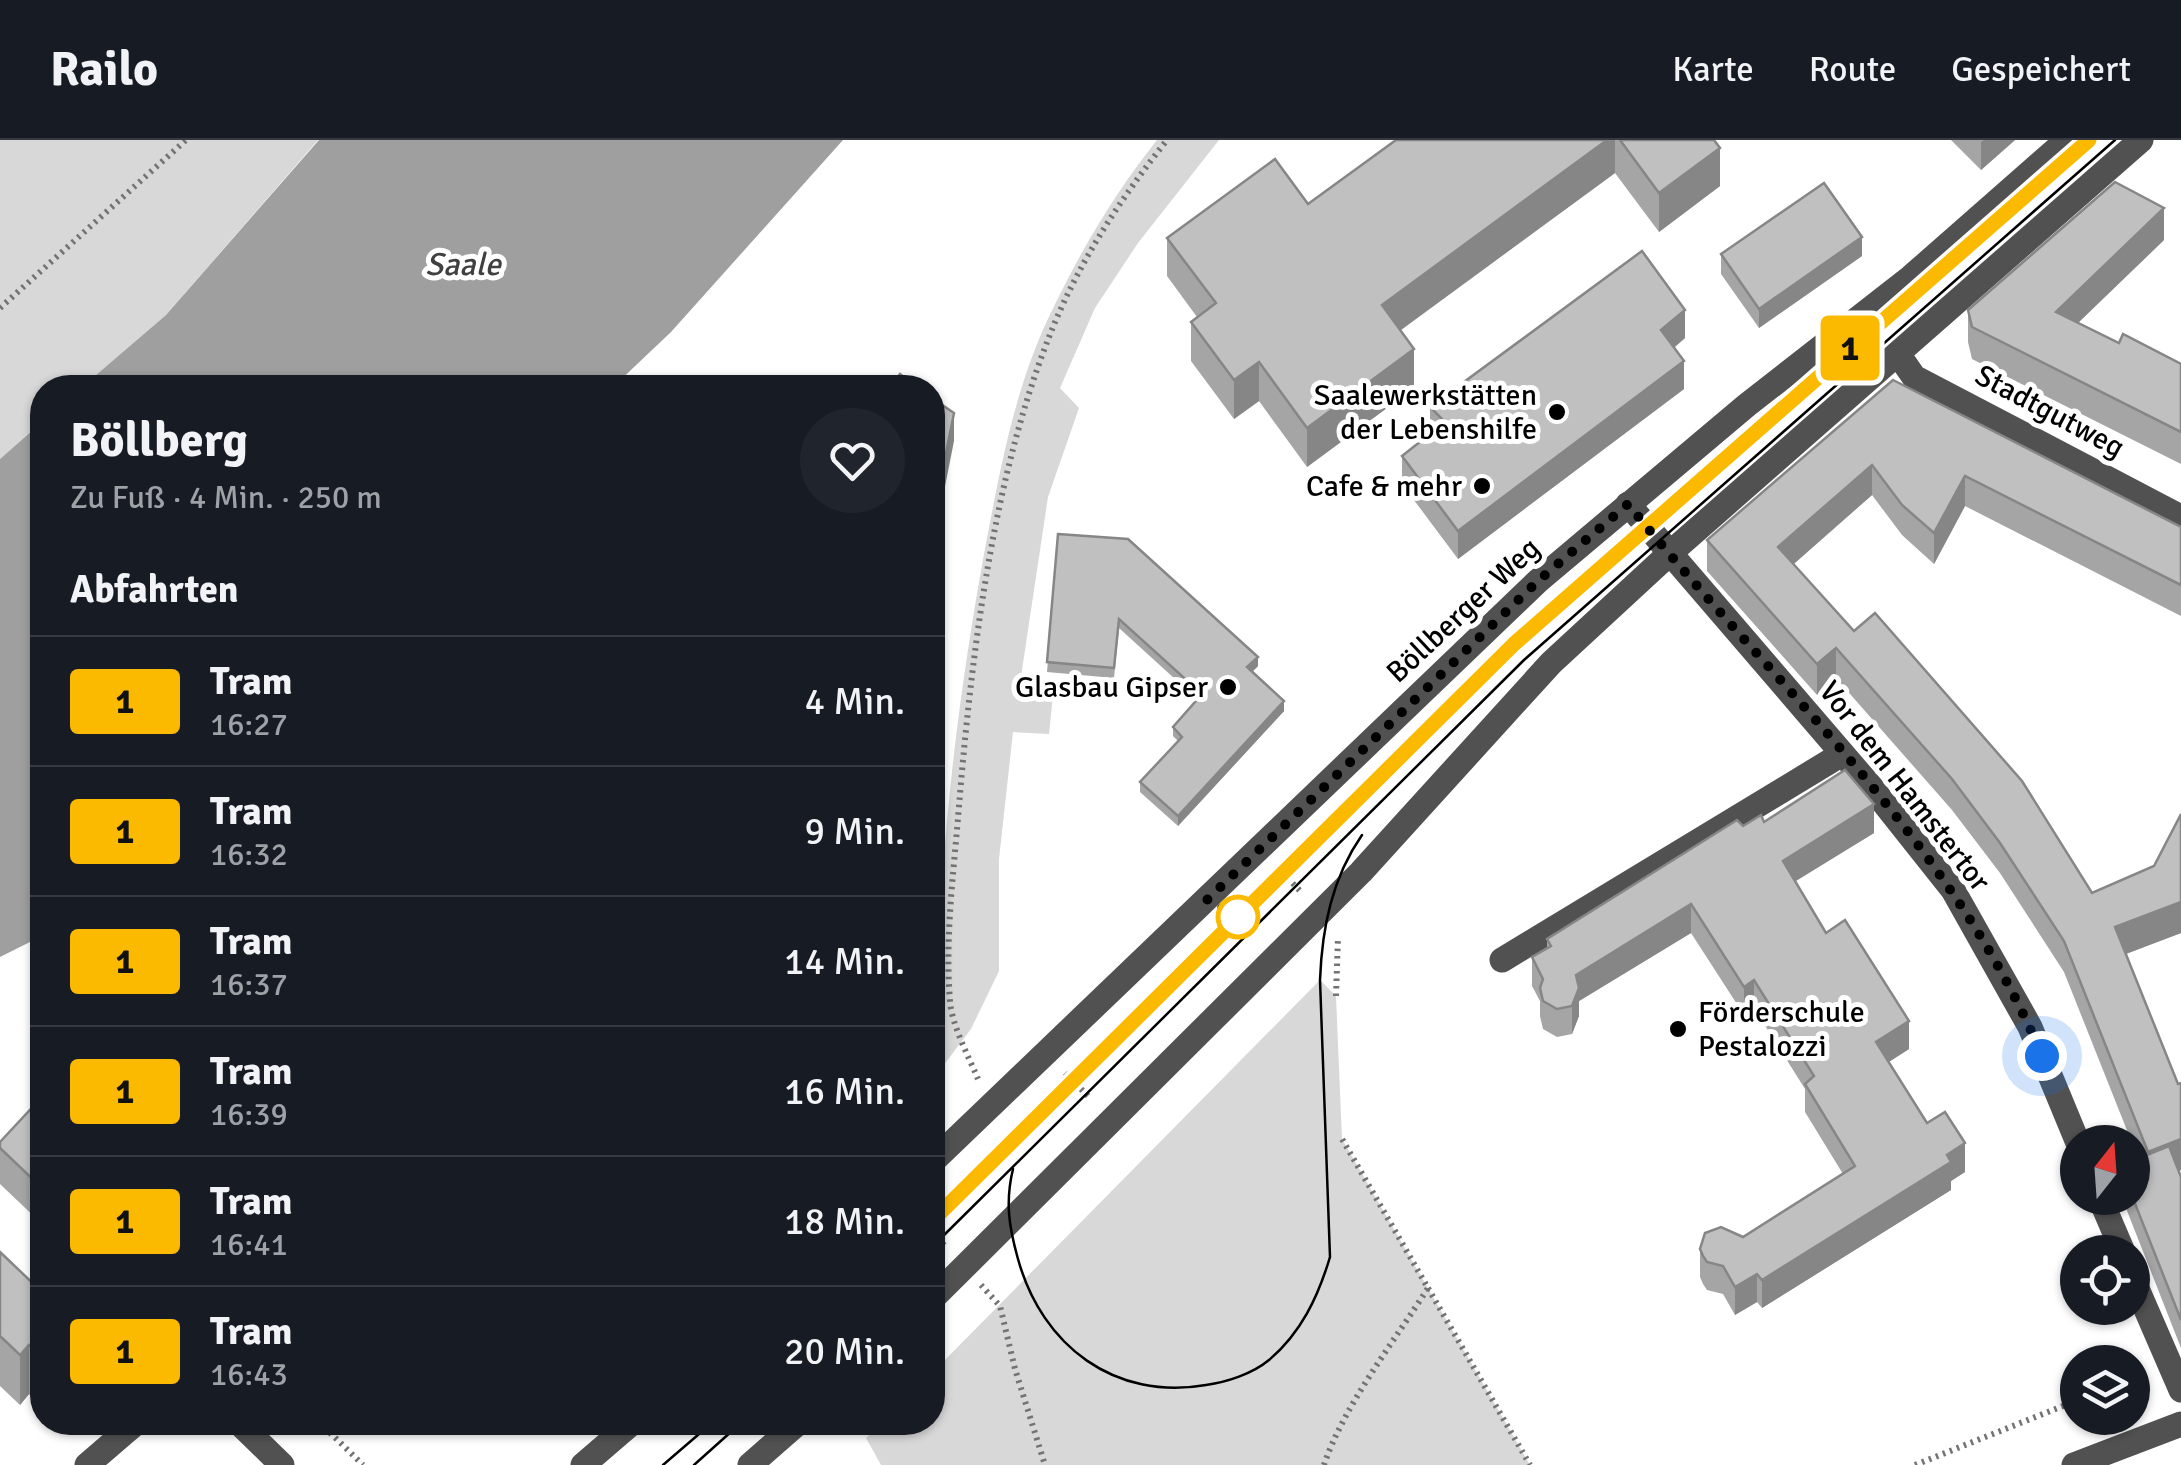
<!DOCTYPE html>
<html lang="de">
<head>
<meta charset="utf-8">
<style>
  :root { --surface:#171b24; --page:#20242c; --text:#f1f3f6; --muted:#9ea1a6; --line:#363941 }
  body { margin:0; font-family:Signika,sans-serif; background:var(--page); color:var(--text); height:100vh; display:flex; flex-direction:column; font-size:38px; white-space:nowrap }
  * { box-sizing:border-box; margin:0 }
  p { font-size:32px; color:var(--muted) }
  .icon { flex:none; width:55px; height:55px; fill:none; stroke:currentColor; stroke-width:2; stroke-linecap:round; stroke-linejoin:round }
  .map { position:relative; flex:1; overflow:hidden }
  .sheet { position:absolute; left:30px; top:235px; width:915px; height:1060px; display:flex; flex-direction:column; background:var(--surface); border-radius:40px; box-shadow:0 2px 8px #0004 }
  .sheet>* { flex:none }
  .badge { padding:0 20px; border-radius:8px; font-size:35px; line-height:65px }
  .needle { width:65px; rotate:17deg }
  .fabs { position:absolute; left:2060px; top:985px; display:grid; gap:20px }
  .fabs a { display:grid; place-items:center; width:90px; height:90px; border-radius:50%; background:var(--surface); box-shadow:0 2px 8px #0004; font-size:50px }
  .you { position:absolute; width:50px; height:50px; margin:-25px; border:8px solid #fff; border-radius:50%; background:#1a73e8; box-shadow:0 0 0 15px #1a73e833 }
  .map>.badge { position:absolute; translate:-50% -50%; box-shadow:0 0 0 5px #fff }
  h2 { padding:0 40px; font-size:38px; line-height:90px }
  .round { display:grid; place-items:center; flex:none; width:105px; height:105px; border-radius:52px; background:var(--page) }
  .head { display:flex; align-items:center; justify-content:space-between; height:170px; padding:0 40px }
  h1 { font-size:48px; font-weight:800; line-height:75px }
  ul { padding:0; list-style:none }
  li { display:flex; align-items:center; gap:30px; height:130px; padding:0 40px; border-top:2px solid var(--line) }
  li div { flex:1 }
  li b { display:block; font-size:38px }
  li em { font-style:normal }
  li .badge { min-width:110px; font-weight:700; text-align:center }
  header { display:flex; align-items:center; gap:60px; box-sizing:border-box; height:140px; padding:0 50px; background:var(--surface); border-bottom:2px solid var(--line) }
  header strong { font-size:48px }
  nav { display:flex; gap:55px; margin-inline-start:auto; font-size:35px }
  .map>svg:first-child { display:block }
  .green { fill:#d8d8d8 }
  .water { fill:#9f9f9f }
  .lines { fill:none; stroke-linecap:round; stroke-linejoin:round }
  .path { stroke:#737373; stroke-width:6; stroke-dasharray:2.5 5; stroke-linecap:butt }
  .minor { stroke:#515151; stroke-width:25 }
  .tram { stroke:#000; stroke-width:2.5 }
  .wall { fill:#a5a5a5 }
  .shaded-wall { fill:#868686 }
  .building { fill:#c0c0c0; stroke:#868686; stroke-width:2.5 }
  .line-casing { stroke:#fff; stroke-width:22 }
  .line { stroke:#fbba00; stroke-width:15 }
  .walk { stroke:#000; stroke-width:10; stroke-dasharray:0 18 }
  .poi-dot { fill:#000; stroke:#fff; stroke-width:4 }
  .stop-dot { fill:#fff; stroke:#fbba00; stroke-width:5 }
  .labels { text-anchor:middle; stroke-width:10; stroke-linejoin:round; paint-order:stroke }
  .poi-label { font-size:30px; fill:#000; stroke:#fff; text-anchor:end }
  .street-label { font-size:30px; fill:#000; stroke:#fff }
  .water-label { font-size:32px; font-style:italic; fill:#404040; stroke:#fff }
</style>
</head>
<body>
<header>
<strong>Railo</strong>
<nav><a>Karte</a><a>Route</a><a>Gespeichert</a></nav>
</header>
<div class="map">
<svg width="2181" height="1325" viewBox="0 0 2181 1325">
  <rect width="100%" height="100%" fill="#fff"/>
  <g class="green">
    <path d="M0,0H318L166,175L82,247L42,248V282L0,319Z"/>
    <path d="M1157,0H1219L1138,103L1095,168L1060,248L1079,268L1048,357L1019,550L1053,555L1049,594L1013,592L999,719V831L971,889L937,934C934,760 953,585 984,414C999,336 1013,254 1047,181C1077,117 1113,55 1157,0Z"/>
    <path d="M1320,840L1336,856L1342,999L1530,1325H881L866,1298L882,1283L932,1282L933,1232Z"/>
  </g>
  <g class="water">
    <path d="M319,0H843L671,192L613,247H82L166,175Z"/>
    <path d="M42,282V796L0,817V319Z"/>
  </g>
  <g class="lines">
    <g class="path">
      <path d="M0,168L186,0"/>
      <path d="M1277,727L1303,754"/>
      <path d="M1336,856L1338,797"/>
      <path d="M1065,933L1091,959"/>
      <path d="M978,939C968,915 952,886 950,861C945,800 953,738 958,678C971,518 992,337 1053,187C1081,119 1121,58 1167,0"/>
      <path d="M932,1093L945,1106"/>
      <path d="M981,1145L1000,1166L1015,1229L1045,1325"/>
      <path d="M1428,1148L1530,1325"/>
      <path d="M319,1282L363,1325"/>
      <path d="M1324,1325C1343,1267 1395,1200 1428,1148L1342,999"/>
      <path d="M1915,1325L2078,1260"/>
    </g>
    <g class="minor">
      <path d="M1898,214L1914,237L2181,377"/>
      <path d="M1628,364L1872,648L1953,750L2030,887L2078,1003"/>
      <path d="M1502,820L1842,614"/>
      <path d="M932,1022L1538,441L1747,265L1911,137L2067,0"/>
      <path d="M2100,1058L2123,1112"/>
      <path d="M2132,1137L2181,1250"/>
      <path d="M932,1159L1361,732L1551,523L1669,414L2141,0"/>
      <path d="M238,1282L282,1325"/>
      <path d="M87,1325L137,1282"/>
      <path d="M583,1325L633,1282"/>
      <path d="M750,1325L799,1282"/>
      <path d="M2074,1325L2181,1284"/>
    </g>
    <g class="tram">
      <path d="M1013,1029C1005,1062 1009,1087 1018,1119C1042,1206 1115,1261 1206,1245C1227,1242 1252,1234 1269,1220C1301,1193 1318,1157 1330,1117L1320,840C1322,788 1332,738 1362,695"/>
      <path d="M932,1081L1514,504L2089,0"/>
      <path d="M932,1107L1524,520L2115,0"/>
      <path d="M663,1325L713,1282"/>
      <path d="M694,1325L742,1282"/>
    </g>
  </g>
  <g class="wall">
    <path d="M1396,0H1714L1720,46L1659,92L1615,33L1400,190L1414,248L1307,327L1259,261L1234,279L1191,221V182L1197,177L1167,136V98L1308,64Z"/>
    <path d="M1951,0H2015L1981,30Z"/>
    <path d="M2164,100L2078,183L2119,203L2181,224V324L1972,219L1968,202V170Z"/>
    <path d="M1721,114L1862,116L1759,188L1721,134Z"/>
    <path d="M1685,198L1674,208L1684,249L1458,419L1402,344V316L1430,294V267Z"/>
    <path d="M1893,240L2181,387V476L1965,366L1934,424L1902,395L1872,355L1793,424L2092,753L2181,793L2126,814L2178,944L2181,943V1030L2179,1031L2181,1037V1208L2122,1058H2132L2138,1018L2064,832L2000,733L1952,670L1836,538L1817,555L1707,431V400Z"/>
    <path d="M1058,394L1258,526L1252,532L1284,571L1178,686L1140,652V642L1178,601L1173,596V587L1197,559L1119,488L1114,538L1047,532Z"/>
    <path d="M1764,682L1874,693L1795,741L1826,793L1909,909L1889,922L1927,983L1965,1032L1951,1041V1050L1762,1168L1757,1162L1735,1175L1723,1154L1707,1150L1703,1144L1700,1137V1109L1743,1097L1843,1034L1805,972V949L1754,868L1744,875L1691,793L1579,861V876L1572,894L1557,897L1543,889L1540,876V861L1532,846V817L1547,809V799L1743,686Z"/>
    <path d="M42,944V1084L0,1044V1002L41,959V946Z"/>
    <path d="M0,1112L42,1152V1264L41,1266L29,1254L20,1265L0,1246Z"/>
  </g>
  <g class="shaded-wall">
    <path d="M1607,0H1615V33L1382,204V165Z"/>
    <path d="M1984,0H2015L1981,30V2Z"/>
    <path d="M1720,8V46L1659,92V53Z"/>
    <path d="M2164,68V100L2056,204V172Z"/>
    <path d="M1862,97V116L1759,188V169Z"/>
    <path d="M1685,170V198L1661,218V190Z"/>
    <path d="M1414,209V248L1307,327V288Z"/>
    <path d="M1684,221V249L1458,419V391Z"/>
    <path d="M1259,222V261L1234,279V240Z"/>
    <path d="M954,273V301L932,412V384Z"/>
    <path d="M1872,325V355L1778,438V407Z"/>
    <path d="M1965,336V366L1934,424V393Z"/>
    <path d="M1836,508V538L1817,555V524Z"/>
    <path d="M937,510V542L932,574V542Z"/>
    <path d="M1258,517V526L1247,537V527Z"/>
    <path d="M1284,561V571L1178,686V676Z"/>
    <path d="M1874,664V693L1783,749V721Z"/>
    <path d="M2181,762V793L2115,818V787Z"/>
    <path d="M1691,764V793L1579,861V876L1572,894V866L1576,835Z"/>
    <path d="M1754,840V868L1744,875V847Z"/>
    <path d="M1909,881V909L1876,930V902Z"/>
    <path d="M2181,999V1030L2148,1042V1012Z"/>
    <path d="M1965,1003V1032L1951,1041V1050L1762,1168V1140Z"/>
    <path d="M1757,1134V1162L1735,1175V1147Z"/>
    <path d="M29,1205V1254L20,1265V1215Z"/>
    <path d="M42,1215V1264L41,1266V1216Z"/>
  </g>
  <g class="building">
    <path d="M1396,0H1607L1382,165L1414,209L1307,288L1259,222L1234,240L1191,182L1216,163L1167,98L1275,19L1308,64Z"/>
    <path d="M1620,0H1714L1720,8L1659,53Z"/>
    <path d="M2115,42L2164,68L2056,172L2119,203L2123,194L2181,224V292L1972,187L1968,170Z"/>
    <path d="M1824,43L1862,97L1759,169L1721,114Z"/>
    <path d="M1642,111L1685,170L1661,190L1684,221L1458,391L1402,316L1445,282L1430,267Z"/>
    <path d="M900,234L918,248H890Z"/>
    <path d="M1893,240L2181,387V445L1965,336L1934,393L1902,365L1872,325L1778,407L1854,491L1875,473L2022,641L2092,753L2154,726L2181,674V762L2115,787L2178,944L2181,943V999L2148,1012L2064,801L2000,703L1952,639L1836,508L1817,524L1707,400Z"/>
    <path d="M932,258L954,273L932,384Z"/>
    <path d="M1058,394L1128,399L1258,517L1247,527L1284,561L1178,676L1140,642L1182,597L1173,587L1202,554L1119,479L1114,528L1047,522Z"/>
    <path d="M932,509L937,510L932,542Z"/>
    <path d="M1845,630L1874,664L1783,721L1826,793L1845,780L1909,881L1876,902L1927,983L1945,972L1965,1003L1947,1015L1951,1022L1762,1140L1757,1134L1735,1147L1723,1126L1707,1122L1703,1116L1700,1109L1705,1093L1721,1087L1743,1097L1855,1026L1805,944L1814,936L1754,840L1744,847L1691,764L1576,835L1579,848L1572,866L1557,869L1543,861L1540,848L1543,839L1532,817L1551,806L1547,799L1737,680L1743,686L1761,675L1764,682Z"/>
    <path d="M42,957V1048L0,1008V1002Z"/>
    <path d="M2169,1006L2181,1037V1180L2132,1056V1021Z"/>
    <path d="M0,1112L42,1152V1215L41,1216L29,1205L20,1215L0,1196Z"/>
  </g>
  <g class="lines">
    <defs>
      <path id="line" d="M932,1081L1514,504L2089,0"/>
    </defs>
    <use href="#line" class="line-casing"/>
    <use href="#line" class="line"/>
    <path class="walk" d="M1238,777L1207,760L1538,441L1628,364C1771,542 1953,701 2042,916"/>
  </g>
  <g class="poi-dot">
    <circle cx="1557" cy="272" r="10"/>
    <circle cx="1482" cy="346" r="10"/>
    <circle cx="1228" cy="547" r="10"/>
    <circle cx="1678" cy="889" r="10"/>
  </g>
  <circle class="stop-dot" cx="1238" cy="777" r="20"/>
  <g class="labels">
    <g class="poi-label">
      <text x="1537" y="265">Saalewerkstätten<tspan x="1537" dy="34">der Lebenshilfe</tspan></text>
      <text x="1462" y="356">Cafe &amp; mehr</text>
      <text x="1208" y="557">Glasbau Gipser</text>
      <text x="1698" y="882" text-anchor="start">Förderschule<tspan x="1698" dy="34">Pestalozzi</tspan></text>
    </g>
    <g class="street-label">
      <text transform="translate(2050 271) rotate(28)" y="10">Stadtgutweg</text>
      <text transform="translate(1463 470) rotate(-43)" y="10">Böllberger Weg</text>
      <text transform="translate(1905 646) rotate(52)" y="10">Vor dem Hamstertor</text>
    </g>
    <g class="water-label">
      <text x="463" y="135">Saale</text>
    </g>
  </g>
</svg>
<div class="fabs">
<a><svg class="needle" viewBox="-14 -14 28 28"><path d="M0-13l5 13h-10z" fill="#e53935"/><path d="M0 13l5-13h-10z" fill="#9ea1a6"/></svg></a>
<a><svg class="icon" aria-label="locate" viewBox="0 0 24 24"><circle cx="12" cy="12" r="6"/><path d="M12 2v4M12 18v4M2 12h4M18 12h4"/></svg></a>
<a><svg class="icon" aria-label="layers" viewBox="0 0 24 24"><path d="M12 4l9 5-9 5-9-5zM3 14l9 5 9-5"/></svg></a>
</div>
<div class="you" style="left:2042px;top:916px"></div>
<b class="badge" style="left:1850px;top:208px;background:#fbba00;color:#111">1</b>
<section class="sheet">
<div class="head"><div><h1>Böllberg</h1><p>Zu Fuß · 4 Min. · 250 m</p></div><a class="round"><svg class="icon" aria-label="heart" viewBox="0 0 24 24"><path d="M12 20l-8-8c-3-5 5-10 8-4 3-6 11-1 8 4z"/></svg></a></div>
<h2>Abfahrten</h2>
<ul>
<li><span class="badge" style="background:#fbba00;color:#111">1</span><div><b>Tram</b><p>16:27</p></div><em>4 Min.</em></li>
<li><span class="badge" style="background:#fbba00;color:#111">1</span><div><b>Tram</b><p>16:32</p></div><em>9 Min.</em></li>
<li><span class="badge" style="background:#fbba00;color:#111">1</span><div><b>Tram</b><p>16:37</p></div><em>14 Min.</em></li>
<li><span class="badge" style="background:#fbba00;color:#111">1</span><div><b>Tram</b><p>16:39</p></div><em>16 Min.</em></li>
<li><span class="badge" style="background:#fbba00;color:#111">1</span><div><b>Tram</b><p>16:41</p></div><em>18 Min.</em></li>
<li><span class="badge" style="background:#fbba00;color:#111">1</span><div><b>Tram</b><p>16:43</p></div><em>20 Min.</em></li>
</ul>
</section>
</div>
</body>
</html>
